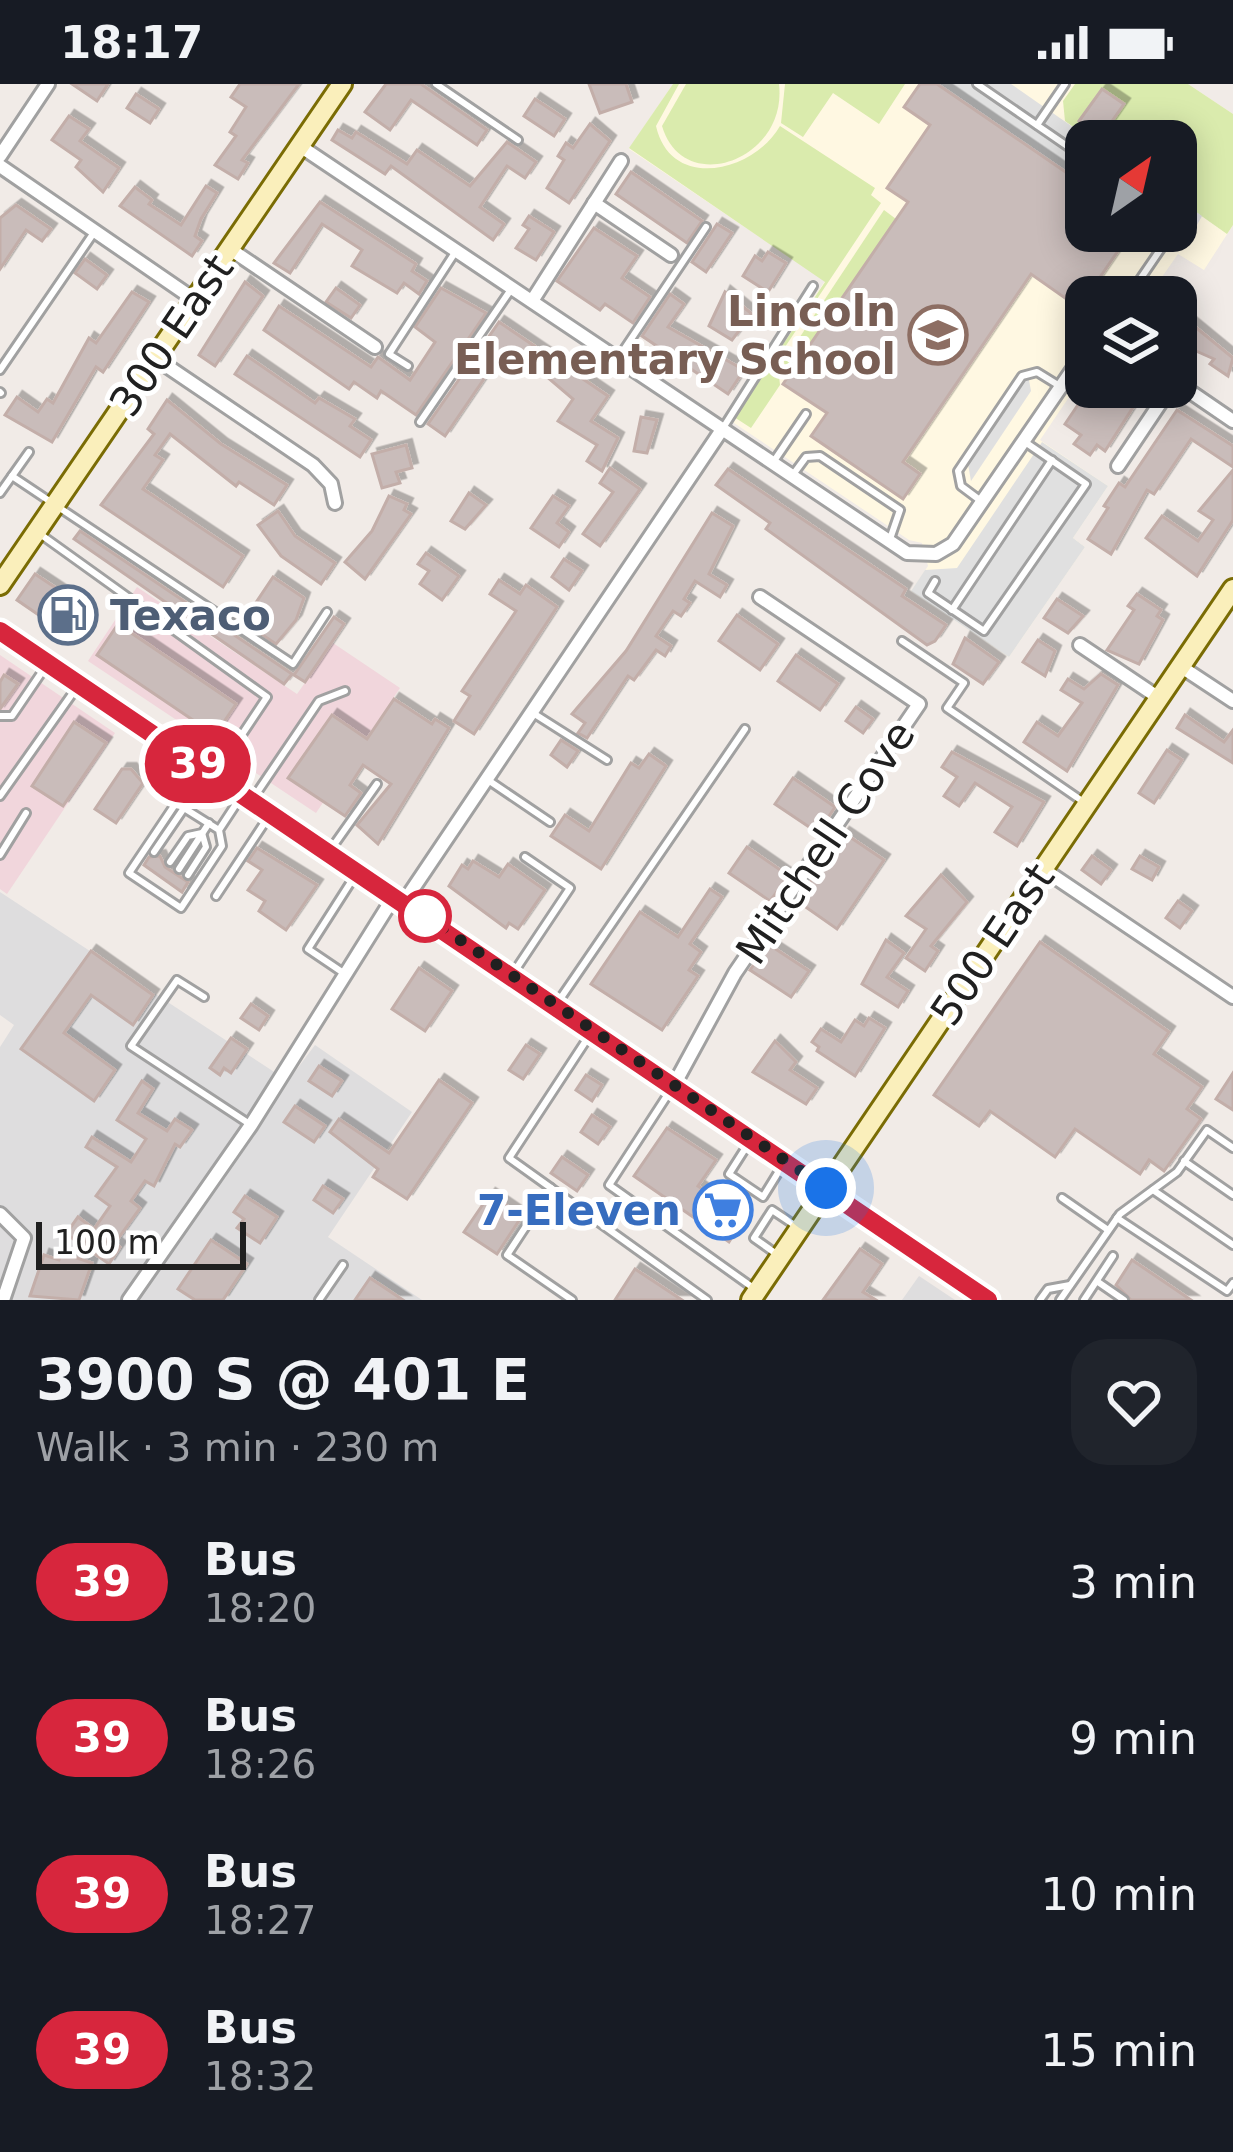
<!DOCTYPE html>
<html lang="en">
<head>
<meta charset="utf-8">
<style>
  :root { --surface:#171b24; --page:#20242c; --text:#f1f3f6; --muted:#9ea1a6 }
  body { margin:0; font-family:"DejaVu Sans",sans-serif; background:var(--page); color:var(--text); height:100vh; display:flex; flex-direction:column; font-size:45px; white-space:nowrap }
  * { box-sizing:border-box; margin:0 }
  p { font-size:39px; color:var(--muted) }
  .icon { flex:none; width:66px; height:66px; fill:none; stroke:currentColor; stroke-width:2; stroke-linecap:round; stroke-linejoin:round }
  .map { position:relative; height:1216px; overflow:hidden }
  .panel { display:flex; flex-direction:column; background:var(--surface); flex:1 }
  .panel>* { flex:none }
  .badge { padding:0 24px; border-radius:39px; font-size:42px; line-height:78px }
  .needle { width:78px; rotate:34deg }
  .tools { position:absolute; left:1065px; top:36px; display:grid; gap:24px }
  .tools a { display:grid; place-items:center; width:132px; height:132px; border-radius:24px; background:var(--surface); box-shadow:0 6px 30px #0003; font-size:60px }
  .scale { position:absolute; left:36px; bottom:30px; width:210px; box-sizing:border-box; padding-left:12px; border:6px solid #202020; border-top:0; font-size:33px; line-height:42px; white-space:nowrap; color:#202020; -webkit-text-stroke:9px #fff; paint-order:stroke }
  .you { position:absolute; width:60px; height:60px; margin:-30px; border:9px solid #fff; border-radius:50%; background:#1a73e8; box-shadow:0 0 0 18px #1a73e833 }
  .map>.badge { position:absolute; translate:-50% -50%; box-shadow:0 0 0 6px #fff }
  .round { display:grid; place-items:center; flex:none; width:126px; height:126px; border-radius:36px; background:var(--page) }
  .overview { display:flex; align-items:center; justify-content:space-between; height:204px; padding:0 36px }
  h1 { font-size:57px; font-weight:600; line-height:90px }
  ul { padding:0; list-style:none }
  li { display:flex; align-items:center; gap:36px; height:156px; padding:0 36px }
  li div { flex:1 }
  li b { display:block; font-size:45px }
  li em { font-style:normal }
  li .badge { min-width:132px; font-weight:700; text-align:center }
  .status { display:flex; justify-content:space-between; align-items:center; height:84px; padding:0 60px; background:var(--surface); direction:ltr }
  .status svg { height:33px; fill:currentColor }
  .map>svg:first-child { display:block }
  .residential { fill:#deddde }
  .commercial { fill:#f1d6dc }
  .education { fill:#fff8e2; fill-rule:evenodd }
  .grass { fill:#daebad }
  .parking { fill:#e0e0e0 }
  .building { fill:#c9bcba; stroke:#c3aea9; stroke-width:3; filter:url(#shadow) }
  .lines { fill:none; stroke-linecap:round; stroke-linejoin:round }
  .lane-casing { stroke:#a1a1a1; stroke-width:12 }
  .street-casing { stroke:#a1a1a1; stroke-width:18 }
  .secondary-casing { stroke:#7a6c04; stroke-width:24 }
  .lane { stroke:#fff; stroke-width:6 }
  .street { stroke:#fff; stroke-width:12 }
  .secondary { stroke:#faefbb; stroke-width:18 }
  .line-casing { stroke:#fff; stroke-width:27 }
  .line { stroke:#d7263d; stroke-width:18 }
  .walk { stroke:#202020; stroke-width:12; stroke-dasharray:0 21.6 }
  .stop-dot { fill:#fff; stroke:#d7263d; stroke-width:6 }
  .labels { text-anchor:middle; stroke-width:10; stroke-linejoin:round; paint-order:stroke }
  .education-label { font-size:42px; font-weight:bold; fill:#785e54; stroke:#fff; text-anchor:end }
  .street-label { font-size:42px; fill:#202020; stroke:#fff }
  .service-label { font-size:42px; font-weight:bold; fill:#4e5e75; stroke:#fff; text-anchor:start }
  .shop-label { font-size:42px; font-weight:bold; fill:#366cbe; stroke:#fff; text-anchor:end }
</style>
</head>
<body>
<div class="status"><b>18:17</b><svg viewBox="0 0 49 12"><path d="M0 12V9h3v3zM5 12V6h3v6zM10 12V3h3v9zM15 12V0h3v12zM26 1h20v11H26zM47 4h2v5h-2z"/></svg></div>
<div class="map">
<svg width="1233" height="1216" viewBox="0 0 1233 1216">
  <defs>
    <filter id="shadow"><feDropShadow dx="5.5" dy="-5.5" stdDeviation="0" flood-color="#0004"/></filter>
  </defs>
  <rect width="100%" height="100%" fill="#f1ebe7"/>
  <g class="residential">
    <path d="M0,808L288,997L315,961L412,1028L328,1153L422,1216H0V963L14,941L0,931Z"/>
    <path d="M919,1192L955,1216H902Z"/>
  </g>
  <g class="commercial">
    <path d="M137,503L297,610L333,559L400,604L316,729L88,577Z"/>
    <path d="M0,571L115,649L7,810L0,805Z"/>
  </g>
  <path class="education" d="M673,0H1188L1233,30V141L1204,186L1178,170L1148,213H1086V288L1040,356L1108,402L1073,454L1085,463L1009,573L911,507L928,482L922,459L909,456L731,337L825,197L629,65ZM1086,57H1176V147H1086Z"/>
  <g class="grass">
    <path d="M673,0H679L656,42C671,108 754,88 780,42L875,104L871,111L881,119L777,275L780,301L751,344L734,333L825,198L629,64Z"/>
    <path d="M686,0H779C788,76 683,114 662,42Z"/>
    <path d="M785,0H905L879,40L833,9L803,53L781,39Z"/>
    <path d="M1075,0H1188L1233,30V141L1227,150L1176,114V57H1093L1065,37L1063,17Z"/>
    <path d="M884,126L896,135L786,294L784,277Z"/>
  </g>
  <g class="parking">
    <path d="M937,0H1011L1093,57H1086V102Z"/>
    <path d="M1176,114L1202,132L1184,164L1159,147H1176Z"/>
    <path d="M1028,291L1031,307L971,397L968,380Z"/>
    <path d="M1042,358L1108,402L1073,454L1085,463L1009,573L911,507L925,486L957,484Z"/>
  </g>
  <g class="building">
    <path d="M72,0H108L97,17Z"/>
    <path d="M240,0H299L242,76L248,79L238,95L215,81L236,52L230,48L246,23L231,13Z"/>
    <path d="M386,0H421L487,46L477,61L411,16L390,46L365,28Z"/>
    <path d="M589,0H626L632,18L600,29Z"/>
    <path d="M920,0H937L1086,102V147H1120L1112,159L1120,164L1087,212L1073,202L1065,214L1031,190L903,378L920,390L903,415L811,352L827,329L783,300L908,118L887,104L930,41L904,23Z"/>
    <path d="M1102,5L1124,20L1101,53L1079,37Z"/>
    <path d="M136,10L159,25L150,39L127,24Z"/>
    <path d="M535,15L565,35L554,52L524,32Z"/>
    <path d="M69,32L89,45L80,57L119,84L103,108L76,83L81,76L52,56Z"/>
    <path d="M590,40L610,57L569,119L547,104L564,76L558,72L566,59L573,64Z"/>
    <path d="M338,46L352,54L356,48L407,80L417,66L470,102L507,58L536,78L525,94L507,82L480,123L504,140L493,156L391,82L385,90L332,56Z"/>
    <path d="M631,88L702,137L687,159L616,110Z"/>
    <path d="M206,102L217,109L201,135L195,152L202,157L192,172L120,122L135,103L152,116L149,120L181,141Z"/>
    <path d="M320,118L416,180L412,187L427,197L419,210L404,199L397,209L352,182L362,166L322,140L290,189L274,179Z"/>
    <path d="M16,121L51,145L42,157L26,146L0,185V134Z"/>
    <path d="M529,132L554,148L536,176L516,164L529,145L523,141Z"/>
    <path d="M717,140L732,149L706,188L692,178Z"/>
    <path d="M594,144L637,172L622,194L650,213L633,239L605,220L600,226L557,197Z"/>
    <path d="M768,168L786,179L768,208L743,192L755,172L762,177Z"/>
    <path d="M85,175L107,191L97,205L75,189Z"/>
    <path d="M245,198L263,212L215,282L199,271Z"/>
    <path d="M336,204L360,221L351,234L326,218Z"/>
    <path d="M441,204L486,229L416,331L381,307L377,314L354,298L349,305L264,246L279,222L371,283L378,273L410,296L435,258L415,243Z"/>
    <path d="M132,208L149,218L103,288L96,283L52,358L5,331L17,313L38,328L47,315L53,319L89,254L96,259Z"/>
    <path d="M725,208L752,230L732,256L709,242Z"/>
    <path d="M670,210L684,220L668,243L744,286L728,310L642,252Z"/>
    <path d="M1188,237L1233,274L1228,292L1210,280L1214,275L1176,258Z"/>
    <path d="M499,238L608,312L591,337L618,354L602,387L587,377L597,361L558,337L573,315L532,280L527,288L501,270L445,352L428,340Z"/>
    <path d="M247,272L315,319L319,314L355,335L350,342L371,356L360,373L235,290Z"/>
    <path d="M1090,303H1146L1105,367L1097,361L1090,371L1074,360L1081,351L1065,340Z"/>
    <path d="M167,316L221,360L287,401L274,421L239,398L236,402L170,350L155,371L163,376L143,405L243,472L223,503L101,421L154,350L148,345Z"/>
    <path d="M1177,326L1233,362V383L1191,355L1154,410L1147,406L1111,470L1088,455L1108,424L1104,422L1119,399L1125,403Z"/>
    <path d="M641,333L657,336L647,369L634,367Z"/>
    <path d="M406,361L412,384L396,388L400,399L382,404L372,370Z"/>
    <path d="M610,384L640,405L600,462L583,450L613,408L600,399Z"/>
    <path d="M728,385L906,505L902,512L946,541L935,557L927,561L766,445L770,439L716,401Z"/>
    <path d="M1233,386V436L1197,492L1146,454L1162,432L1198,457L1213,436L1199,427Z"/>
    <path d="M469,409L486,421L465,445L451,437Z"/>
    <path d="M389,412L407,420L404,426L411,430L365,495L345,478L372,447Z"/>
    <path d="M553,412L569,422L557,439L569,448L559,463L531,444Z"/>
    <path d="M278,427L295,452L335,479L321,500L281,472L258,441Z"/>
    <path d="M712,429L733,442L709,490L727,501L720,513L695,497L684,515L690,519L681,532L673,527L656,552L671,562L665,572L656,566L634,596L628,592L587,654L578,649L585,639L572,630L626,567Z"/>
    <path d="M80,447L292,590L284,600L74,455Z"/>
    <path d="M426,469L459,492L442,516L420,500L429,487L418,480Z"/>
    <path d="M564,475L582,487L569,506L552,493Z"/>
    <path d="M35,490L74,516L56,543L17,516Z"/>
    <path d="M273,493L304,514L296,536L276,560L243,538Z"/>
    <path d="M499,496L520,510L526,501L557,523L474,650L454,637L470,612L462,607L516,527L490,510Z"/>
    <path d="M1137,510L1161,526L1157,532L1163,536L1139,580L1107,566L1134,526L1128,522Z"/>
    <path d="M1057,515L1083,532L1068,549L1044,534Z"/>
    <path d="M737,531L778,560L760,586L719,557Z"/>
    <path d="M334,533L344,540L305,598L294,591Z"/>
    <path d="M118,540L236,620L215,651L97,571Z"/>
    <path d="M965,554L999,578L983,600L953,580Z"/>
    <path d="M1038,556L1055,567L1045,592L1023,578Z"/>
    <path d="M796,571L838,600L820,626L778,597Z"/>
    <path d="M1101,590L1118,601L1067,687L1024,658L1037,638L1058,652L1082,619L1061,606L1068,595L1084,605Z"/>
    <path d="M4,591L18,600L0,625V598Z"/>
    <path d="M394,615L432,640L435,635L449,644L378,760L357,741L391,700L363,681L350,701L361,709L345,732L288,694L332,631L367,655Z"/>
    <path d="M856,623L873,635L863,649L846,637Z"/>
    <path d="M1185,631L1224,658L1233,646V679L1177,644Z"/>
    <path d="M74,638L106,659L63,722L32,702Z"/>
    <path d="M561,656L578,667L567,683L551,671Z"/>
    <path d="M1167,666L1182,676L1154,719L1139,709Z"/>
    <path d="M952,668L1044,718L1017,762L995,748L1012,723L975,699L959,722L944,712L957,693L942,683Z"/>
    <path d="M649,670L666,682L601,785L551,752L565,731L589,747L631,679L639,684Z"/>
    <path d="M122,685H131L143,699L116,739L95,725Z"/>
    <path d="M793,694L835,723L818,749L775,720Z"/>
    <path d="M844,749L884,776L837,845L797,817Z"/>
    <path d="M747,763L789,792L770,817L729,789Z"/>
    <path d="M257,764L317,801L286,846L259,827L265,817L248,806L262,786L248,777Z"/>
    <path d="M160,772L165,783L188,798L182,808L144,781L149,773Z"/>
    <path d="M1092,772L1111,786L1101,800L1082,786Z"/>
    <path d="M1140,772L1159,783L1152,796L1132,785Z"/>
    <path d="M473,777L499,793L508,780L545,806L518,845L509,839L506,844L449,802L462,781L468,785Z"/>
    <path d="M941,791L967,818L931,862L938,867L925,887L906,874L926,845L906,832Z"/>
    <path d="M710,805L722,813L690,860L701,868L689,886L698,892L662,946L591,900L640,828L678,853Z"/>
    <path d="M1178,817L1192,827L1180,844L1166,834Z"/>
    <path d="M886,856L904,869L887,893L908,907L898,923L862,900Z"/>
    <path d="M1040,858L1169,948L1154,970L1202,1003L1187,1025L1201,1035L1164,1087L1149,1076L1140,1090L1075,1045L1055,1073L990,1027L979,1042L934,1011Z"/>
    <path d="M768,860L809,887L791,913L750,886Z"/>
    <path d="M91,867L153,911L133,941L91,911L64,949L115,986L94,1017L21,965Z"/>
    <path d="M419,884L452,907L425,947L392,925Z"/>
    <path d="M251,920L268,932L259,946L241,934Z"/>
    <path d="M869,934L885,944L855,992L817,967L819,963L812,958L821,945L841,958L855,936L864,942Z"/>
    <path d="M231,954L247,965L231,989L224,984L220,991L210,984Z"/>
    <path d="M775,957L796,978L790,986L817,1004L806,1020L753,988Z"/>
    <path d="M526,961L540,970L523,995L509,986Z"/>
    <path d="M319,982L342,997L332,1012L309,997Z"/>
    <path d="M1233,989V1026L1216,1015Z"/>
    <path d="M586,991L602,1001L592,1017L576,1006Z"/>
    <path d="M439,996L472,1019L407,1115L373,1093L378,1085L330,1048L339,1035L389,1069Z"/>
    <path d="M142,997L153,1005L138,1029L167,1047L175,1035L192,1046L180,1063L175,1060L154,1102L145,1097L131,1117L140,1124L115,1159L120,1163L109,1180L66,1150L78,1133L94,1145L110,1122L96,1112L117,1083L86,1063L92,1053L131,1078L146,1055L117,1036Z"/>
    <path d="M295,1022L325,1042L314,1058L284,1038Z"/>
    <path d="M592,1031L610,1043L598,1060L581,1048Z"/>
    <path d="M667,1044L716,1076L698,1102L745,1133L729,1158L634,1092Z"/>
    <path d="M562,1073L588,1091L577,1107L551,1089Z"/>
    <path d="M323,1102L343,1115L333,1129L314,1116Z"/>
    <path d="M490,1110L522,1132L497,1170L464,1148Z"/>
    <path d="M245,1112L277,1133L260,1159L237,1144L244,1135L234,1128Z"/>
    <path d="M211,1156L247,1180L223,1216H195L178,1205Z"/>
    <path d="M860,1165L882,1180L863,1208L876,1216H823Z"/>
    <path d="M62,1169L92,1179L79,1216L30,1212L44,1171L59,1176Z"/>
    <path d="M1132,1176L1191,1216H1131L1116,1201Z"/>
    <path d="M635,1185L682,1216H615Z"/>
    <path d="M370,1194L403,1216H355Z"/>
  </g>
  <g class="lines">
    <defs>
      <g id="lane">
        <path d="M436,0L518,56"/>
        <path d="M977,0L1086,75"/>
        <path d="M1037,41L1065,0"/>
        <path d="M1176,141V143"/>
        <path d="M1128,213L1173,147"/>
        <path d="M619,273L706,143"/>
        <path d="M408,282L389,270L456,167"/>
        <path d="M0,286L95,147"/>
        <path d="M0,308L1,309"/>
        <path d="M420,338L512,204"/>
        <path d="M723,344L813,202"/>
        <path d="M774,377L806,330"/>
        <path d="M12,392L293,580L327,528"/>
        <path d="M792,392L806,373L820,372L900,426L890,455"/>
        <path d="M0,409L29,368"/>
        <path d="M981,417L961,402L958,387L1022,292L1037,288L1058,301"/>
        <path d="M40,450L267,613L217,688"/>
        <path d="M935,497L928,509L984,547L1086,400L1025,358"/>
        <path d="M952,526L1052,376"/>
        <path d="M902,557L964,599L947,624L1085,719"/>
        <path d="M533,629L607,676"/>
        <path d="M0,632H12L46,582"/>
        <path d="M488,696L550,738"/>
        <path d="M0,712L77,603"/>
        <path d="M254,713L319,617L345,607"/>
        <path d="M219,746L176,719L129,789L181,824L222,762L219,746L240,714"/>
        <path d="M331,765L377,700"/>
        <path d="M154,768L184,724"/>
        <path d="M0,771L26,729"/>
        <path d="M170,778L188,752L202,749L206,763L188,791"/>
        <path d="M179,785L209,739"/>
        <path d="M216,812L269,732"/>
        <path d="M342,888L308,865L356,790"/>
        <path d="M514,888L570,804L525,773"/>
        <path d="M204,913L177,896L131,962L248,1039"/>
        <path d="M558,918L745,645"/>
        <path d="M672,1004L609,1101L752,1203"/>
        <path d="M750,1057L729,1090L763,1113L784,1079"/>
        <path d="M1184,1077L1233,1111"/>
        <path d="M551,1104L509,1074L591,949"/>
        <path d="M1153,1106L1233,1161"/>
        <path d="M1062,1114L1108,1146"/>
        <path d="M1117,1134L1227,1207L1233,1199"/>
        <path d="M775,1169L754,1154L772,1126L796,1142"/>
        <path d="M1098,1198L1124,1216"/>
        <path d="M319,1216L343,1181"/>
        <path d="M572,1216L507,1171L551,1104L707,1216"/>
        <path d="M1040,1216L1048,1205L1070,1201"/>
        <path d="M1060,1216L1120,1130L1177,1088L1207,1046L1233,1064"/>
        <path d="M1084,1216L1113,1172"/>
      </g>
      <g id="street">
        <path d="M300,62L907,469L936,470L953,460L1086,266"/>
        <path d="M0,72L48,0"/>
        <path d="M0,82L195,216"/>
        <path d="M594,119L671,171"/>
        <path d="M230,165L375,263"/>
        <path d="M532,217L621,77"/>
        <path d="M155,274L313,381L331,400L335,419"/>
        <path d="M1176,298L1233,337"/>
        <path d="M1118,382L1171,303"/>
        <path d="M1080,561L1159,614"/>
        <path d="M1180,582L1233,617"/>
        <path d="M1043,785L1233,913"/>
        <path d="M404,818L721,347"/>
        <path d="M674,1001L735,889L919,620L760,513"/>
        <path d="M0,1130L24,1154L3,1216"/>
        <path d="M129,1216L251,1041L395,811"/>
      </g>
      <g id="secondary">
        <path d="M0,501L342,0"/>
        <path d="M0,547L988,1216"/>
        <path d="M751,1216L1233,505"/>
      </g>
    </defs>
    <use href="#lane" class="lane-casing"/>
    <use href="#street" class="street-casing"/>
    <use href="#secondary" class="secondary-casing"/>
    <use href="#lane" class="lane"/>
    <use href="#street" class="street"/>
    <use href="#secondary" class="secondary"/>
  </g>
  <g class="lines">
    <defs>
      <path id="line" d="M0,547L988,1216"/>
    </defs>
    <use href="#line" class="line-casing"/>
    <use href="#line" class="line"/>
    <path class="walk" d="M425,832L826,1104"/>
  </g>
  <defs>
    <symbol id="school-ring" viewBox="-11 -11 22 22"><circle r="9.5" fill="#fff" stroke="#8d6e63" stroke-width="1.5"/><path d="M0-5L7-2L0 1L-7-2ZM-4 1L0 2.5L4 1V4Q0 6-4 4Z" fill="#8d6e63"/></symbol>
    <symbol id="fuel-ring" viewBox="-11 -11 22 22"><circle r="9.5" fill="#fff" stroke="#5c6f8a" stroke-width="1.5"/><path d="M-5.5-6h7V0h2V4h1.3V-2.5L3-4.5l.8-.8L6-3V5H2.5V1h-1V6h-7ZM-4.2-4.7v3.2H.2V-4.7Z" fill="#5c6f8a"/></symbol>
    <symbol id="supermarket-ring" viewBox="-11 -11 22 22"><circle r="9.5" fill="#fff" stroke="#3f7fe0" stroke-width="1.5"/><path d="M-6-5.5h2.5l.6 2H6L4.5 2H-2.5L-4.4-4H-6ZM-1.5 3.2a1.3 1.3 0 1 0 .1 0ZM3 3.2a1.3 1.3 0 1 0 .1 0Z" fill="#3f7fe0"/></symbol>
  </defs>
  <g fill-rule="evenodd">
    <use href="#school-ring" x="905" y="218" width="66" height="66"/>
    <use href="#fuel-ring" x="35" y="498" width="66" height="66"/>
    <use href="#supermarket-ring" x="690" y="1093" width="66" height="66"/>
  </g>
  <circle class="stop-dot" cx="425" cy="832" r="24"/>
  <g class="labels">
    <g class="education-label">
      <text x="896" y="242">Lincoln<tspan x="896" dy="48">Elementary School</tspan></text>
    </g>
    <g class="street-label">
      <text transform="translate(171 251) rotate(-56)" y="15">300 East</text>
      <text transform="translate(825 758) rotate(-56)" y="15">Mitchell Cove</text>
      <text transform="translate(992 860) rotate(-56)" y="15">500 East</text>
    </g>
    <g class="service-label">
      <text x="110" y="546">Texaco</text>
    </g>
    <g class="shop-label">
      <text x="681" y="1141">7-Eleven</text>
    </g>
  </g>
</svg>
<div class="tools">
<a><svg class="needle" viewBox="-14 -14 28 28"><path d="M0-13l5 13h-10z" fill="#e53935"/><path d="M0 13l5-13h-10z" fill="#9ea1a6"/></svg></a>
<a><svg class="icon" aria-label="layers" viewBox="0 0 24 24"><path d="M12 4l9 5-9 5-9-5zM3 14l9 5 9-5"/></svg></a>
</div>
<div class="scale">100 m</div>
<div class="you" style="left:826px;top:1104px"></div>
<b class="badge" style="left:198px;top:680px;background:#d7263d;color:#fff">39</b>
</div>
<section class="panel">
<div class="overview"><div><h1>3900 S @ 401 E</h1><p>Walk · 3 min · 230 m</p></div><a class="round"><svg class="icon" aria-label="heart" viewBox="0 0 24 24"><path d="M12 20l-8-8c-3-5 5-10 8-4 3-6 11-1 8 4z"/></svg></a></div>
<ul>
<li><span class="badge" style="background:#d7263d;color:#fff">39</span><div><b>Bus</b><p>18:20</p></div><em>3 min</em></li>
<li><span class="badge" style="background:#d7263d;color:#fff">39</span><div><b>Bus</b><p>18:26</p></div><em>9 min</em></li>
<li><span class="badge" style="background:#d7263d;color:#fff">39</span><div><b>Bus</b><p>18:27</p></div><em>10 min</em></li>
<li><span class="badge" style="background:#d7263d;color:#fff">39</span><div><b>Bus</b><p>18:32</p></div><em>15 min</em></li>
</ul>
</section>
</body>
</html>
